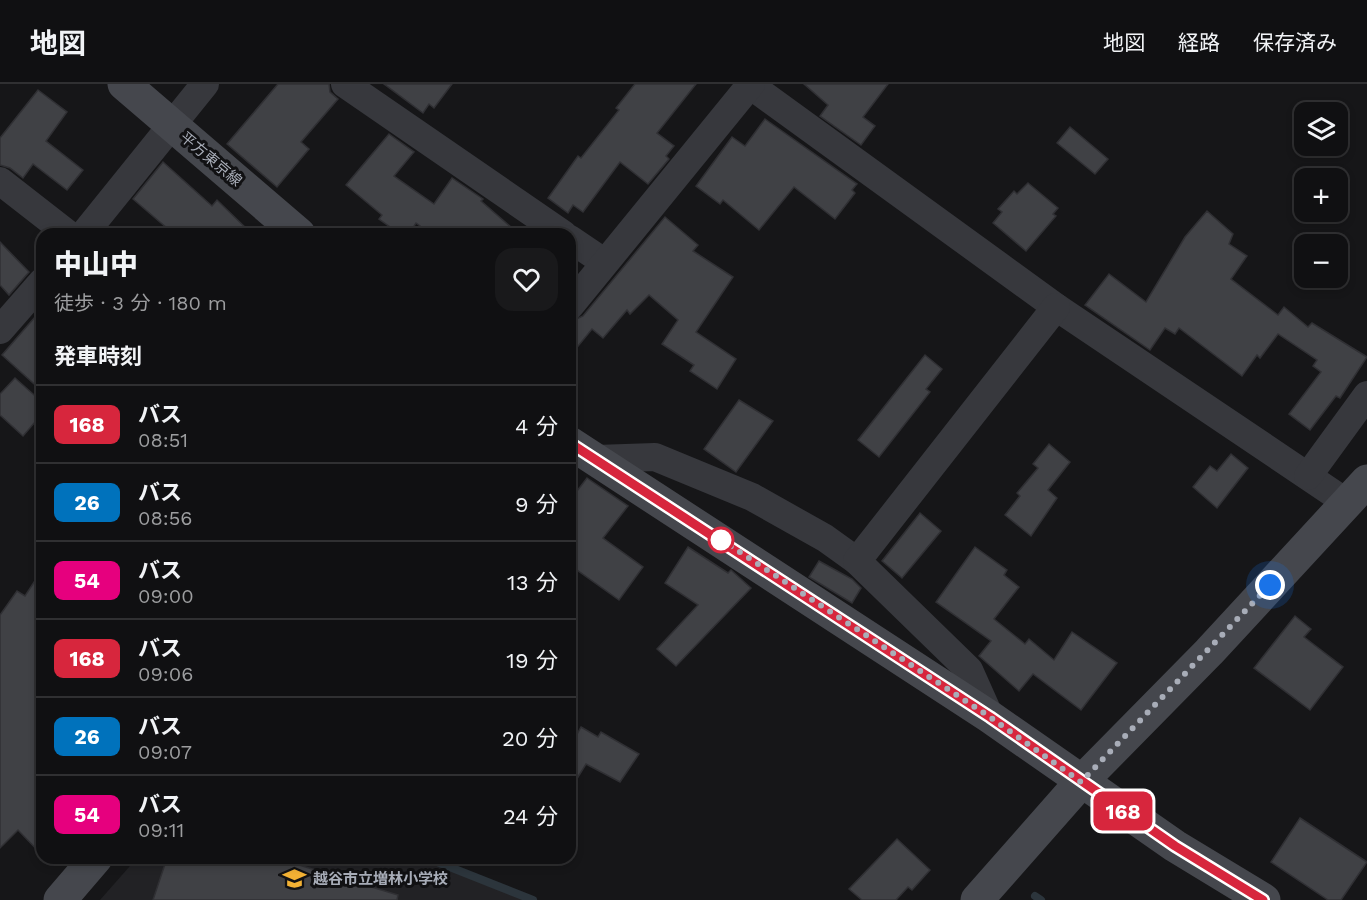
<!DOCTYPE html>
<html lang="ja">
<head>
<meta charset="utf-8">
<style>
  :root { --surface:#101012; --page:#19191b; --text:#f1f3f6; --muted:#9c9d9f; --line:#303032 }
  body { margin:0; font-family:"Work Sans","Noto Sans JP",sans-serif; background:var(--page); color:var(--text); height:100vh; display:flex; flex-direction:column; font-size:22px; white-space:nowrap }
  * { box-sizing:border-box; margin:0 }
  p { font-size:20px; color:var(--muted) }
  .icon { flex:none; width:33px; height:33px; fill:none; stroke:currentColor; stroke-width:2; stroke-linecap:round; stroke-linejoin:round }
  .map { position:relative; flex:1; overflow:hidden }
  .panel { position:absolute; left:36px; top:144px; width:540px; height:636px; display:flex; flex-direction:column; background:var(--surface); border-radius:18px; box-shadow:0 3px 9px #0003,0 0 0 2px var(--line) }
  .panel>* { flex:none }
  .badge { padding:0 12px; border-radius:9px; font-size:21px; line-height:39px }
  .fabs { position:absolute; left:1294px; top:18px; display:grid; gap:12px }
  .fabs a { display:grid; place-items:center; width:54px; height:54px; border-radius:12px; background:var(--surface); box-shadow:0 3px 9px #0003,0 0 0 2px var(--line); font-size:30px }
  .you { position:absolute; width:30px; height:30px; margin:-15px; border:4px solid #fff; border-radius:50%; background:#1a73e8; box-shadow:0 0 0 9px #1a73e833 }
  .map>.badge { position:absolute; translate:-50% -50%; box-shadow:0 0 0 3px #fff }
  h2 { padding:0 18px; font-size:22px; line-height:54px }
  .round { display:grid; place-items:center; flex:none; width:63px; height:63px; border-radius:18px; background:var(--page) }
  .head { display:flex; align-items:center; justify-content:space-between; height:102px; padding:0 18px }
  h1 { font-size:28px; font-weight:800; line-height:45px }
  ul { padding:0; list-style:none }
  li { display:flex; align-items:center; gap:18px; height:78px; padding:0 18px; border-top:2px solid var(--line) }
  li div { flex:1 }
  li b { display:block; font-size:22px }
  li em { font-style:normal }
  li .badge { min-width:66px; font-weight:700; text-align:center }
  header { display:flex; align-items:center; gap:36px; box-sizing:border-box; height:84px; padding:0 30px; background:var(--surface); border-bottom:2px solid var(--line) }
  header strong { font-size:28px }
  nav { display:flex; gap:33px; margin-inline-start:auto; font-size:21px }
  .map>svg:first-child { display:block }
  .built { fill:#222225 }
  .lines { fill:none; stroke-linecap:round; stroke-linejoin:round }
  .stream { stroke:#2c353c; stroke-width:8 }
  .building { fill:#404145; stroke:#303034; stroke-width:1.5 }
  .street { stroke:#37383d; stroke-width:28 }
  .secondary { stroke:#45474d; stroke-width:33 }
  .line-casing { stroke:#fff; stroke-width:14 }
  .line { stroke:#d7263d; stroke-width:9 }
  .walk { stroke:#a8adb8; stroke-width:6; stroke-dasharray:0 10.8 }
  .stop-dot { fill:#fff; stroke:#d7263d; stroke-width:3 }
  .labels { text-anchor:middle; stroke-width:6; stroke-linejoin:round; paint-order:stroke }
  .street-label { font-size:15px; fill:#a8adb8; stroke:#111113 }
  .poi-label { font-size:15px; font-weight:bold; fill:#a8adb8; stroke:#111113; text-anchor:start }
</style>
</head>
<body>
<header>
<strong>地図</strong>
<nav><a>地図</a><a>経路</a><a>保存済み</a></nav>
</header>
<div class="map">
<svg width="1367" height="816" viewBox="0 0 1367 816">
  <rect width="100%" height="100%" fill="#161618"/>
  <path class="built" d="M137,774H418L527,816H100Z"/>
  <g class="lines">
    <g class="stream">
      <path d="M427,774L533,816"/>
      <path d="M1035,812L1041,816"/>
    </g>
  </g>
  <g class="building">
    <path d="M278,0H329L330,8L338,15L301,58L309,65L277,103L227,60Z"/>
    <path d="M384,0H452L434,24L429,20L423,29Z"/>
    <path d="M635,0H696L657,49L674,62L666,72L669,75L648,100L620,78L583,128L573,121L568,129L548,114L578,72L581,74L619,26L616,24Z"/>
    <path d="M804,0H888L863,33L875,42L861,61L820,32L828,21Z"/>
    <path d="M38,6L67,28L46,57L83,86L67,106L33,80L23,94L10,84L0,81V54Z"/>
    <path d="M765,35L857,100L852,106L855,109L835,135L794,103L759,146L723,116L720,120L696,102L732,53L745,62Z"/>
    <path d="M1070,43L1108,75L1095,90L1057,59Z"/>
    <path d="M389,50L414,68L394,92L434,120L452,94L483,115L481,117L519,150H431L416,139L409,150H400L379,135L382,131L346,101Z"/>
    <path d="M163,78L212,122L217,116L252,150H174L133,115Z"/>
    <path d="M1028,99L1058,124L1053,130L1056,132L1026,167L993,139L1002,128L998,125L1014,107L1017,110Z"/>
    <path d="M1207,127L1233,150L1229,160L1247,172L1231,195L1278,231L1284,223L1308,243L1312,239L1367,273L1340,314L1336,312L1310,346L1289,330L1321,288L1313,282L1317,276L1278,250L1260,274L1257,271L1242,292L1179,244L1175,250L1165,244L1150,266L1085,221L1109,190L1146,218L1185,153Z"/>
    <path d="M665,133L698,161L693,167L733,193L696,248L736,275L717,305L690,287L694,281L662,260L678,236L649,211L630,230L627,226L603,254L592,245L570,272V238L583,232Z"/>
    <path d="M0,158L29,188L9,211L0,201Z"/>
    <path d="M42,225V307L2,271Z"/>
    <path d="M925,271L942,285L926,305L930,308L879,373L858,356Z"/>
    <path d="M15,294L42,318V330L23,352L0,331V310Z"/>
    <path d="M739,316L773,337L736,388L704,365Z"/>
    <path d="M1049,360L1070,378L1048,406L1057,414L1031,452L1005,431L1020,412L1017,409L1038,384L1033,380Z"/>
    <path d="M1231,370L1248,384L1217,424L1193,403L1210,382L1217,387Z"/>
    <path d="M587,394L628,422L603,454L643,483L619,516L570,481V416Z"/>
    <path d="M920,429L941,447L902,494L882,477Z"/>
    <path d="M688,463L728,489L731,486L751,504L676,582L657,565L698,521L665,499Z"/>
    <path d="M975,463L1007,486L1004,491L1019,503L994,535L1025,560L1029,555L1054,576L1072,548L1117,579L1081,626L1033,590L1019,607L979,572L991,557L936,518Z"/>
    <path d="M819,477L852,495L861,504L852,519L809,493Z"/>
    <path d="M42,486V771L18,746L0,764V531L17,507L25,512Z"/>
    <path d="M1295,532L1311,545L1304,553L1343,583L1310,626L1254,584Z"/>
    <path d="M581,643L598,653L601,648L639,670L620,698L586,680L570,706V663Z"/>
    <path d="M1300,734L1367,778L1341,816H1328L1271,778Z"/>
    <path d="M897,755L930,786L912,806L908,803L896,816H862L849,805Z"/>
    <path d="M167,774H276L398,811L397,816H153Z"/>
  </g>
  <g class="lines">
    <g class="street">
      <path d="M345,0L563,150"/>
      <path d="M750,1L1056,223L1346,418"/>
      <path d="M0,97L68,150"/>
      <path d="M84,150L205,0"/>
      <path d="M570,155L604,178"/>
      <path d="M570,222L751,0"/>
      <path d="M0,246L42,198"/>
      <path d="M596,375L655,373L752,413L825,454L857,477"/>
      <path d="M1308,392L1367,311"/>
      <path d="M990,633L969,586L857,477L1056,223"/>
    </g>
    <g class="secondary">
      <path d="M124,0L299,150"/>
      <path d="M570,359L990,633L1175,762L1264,816"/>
      <path d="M60,816L96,774"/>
      <path d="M977,816L1081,698L1209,568L1367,397"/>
    </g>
  </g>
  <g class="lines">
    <defs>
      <path id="line" d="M570,359L990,633L1175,762L1263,816"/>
    </defs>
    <use href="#line" class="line-casing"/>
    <use href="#line" class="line"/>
    <path class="walk" d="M721,456L717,453L990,633L1081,698L1270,501"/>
  </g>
  <defs>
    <symbol id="school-bare" viewBox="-9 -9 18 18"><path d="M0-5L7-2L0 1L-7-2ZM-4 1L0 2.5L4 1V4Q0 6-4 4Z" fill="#f2b134" stroke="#111113" stroke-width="2.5" paint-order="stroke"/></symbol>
  </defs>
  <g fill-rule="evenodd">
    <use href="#school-bare" x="278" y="778" width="33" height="33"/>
  </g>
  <circle class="stop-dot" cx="721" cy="456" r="12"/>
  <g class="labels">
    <g class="street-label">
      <text transform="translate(211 75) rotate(40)" y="5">平方東京線</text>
    </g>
    <g class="poi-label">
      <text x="313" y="800">越谷市立増林小学校</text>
    </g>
  </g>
</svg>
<div class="fabs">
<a><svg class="icon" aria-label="layers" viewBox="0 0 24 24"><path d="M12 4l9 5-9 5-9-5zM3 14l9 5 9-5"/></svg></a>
<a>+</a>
<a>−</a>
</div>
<div class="you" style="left:1270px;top:501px"></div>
<b class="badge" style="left:1123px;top:727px;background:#d7263d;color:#fff">168</b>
<section class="panel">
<div class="head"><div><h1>中山中</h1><p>徒歩 · 3 分 · 180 m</p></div><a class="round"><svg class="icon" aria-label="heart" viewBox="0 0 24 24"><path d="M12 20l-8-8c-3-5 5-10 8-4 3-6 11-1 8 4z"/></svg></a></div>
<h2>発車時刻</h2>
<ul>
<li><span class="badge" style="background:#d7263d;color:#fff">168</span><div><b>バス</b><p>08:51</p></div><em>4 分</em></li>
<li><span class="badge" style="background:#0072bc;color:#fff">26</span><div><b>バス</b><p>08:56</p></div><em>9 分</em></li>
<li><span class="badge" style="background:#e6007e;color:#fff">54</span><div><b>バス</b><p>09:00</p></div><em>13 分</em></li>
<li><span class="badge" style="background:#d7263d;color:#fff">168</span><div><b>バス</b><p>09:06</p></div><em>19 分</em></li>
<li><span class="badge" style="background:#0072bc;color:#fff">26</span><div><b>バス</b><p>09:07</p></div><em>20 分</em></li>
<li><span class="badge" style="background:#e6007e;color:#fff">54</span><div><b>バス</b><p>09:11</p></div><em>24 分</em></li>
</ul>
</section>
</div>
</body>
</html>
